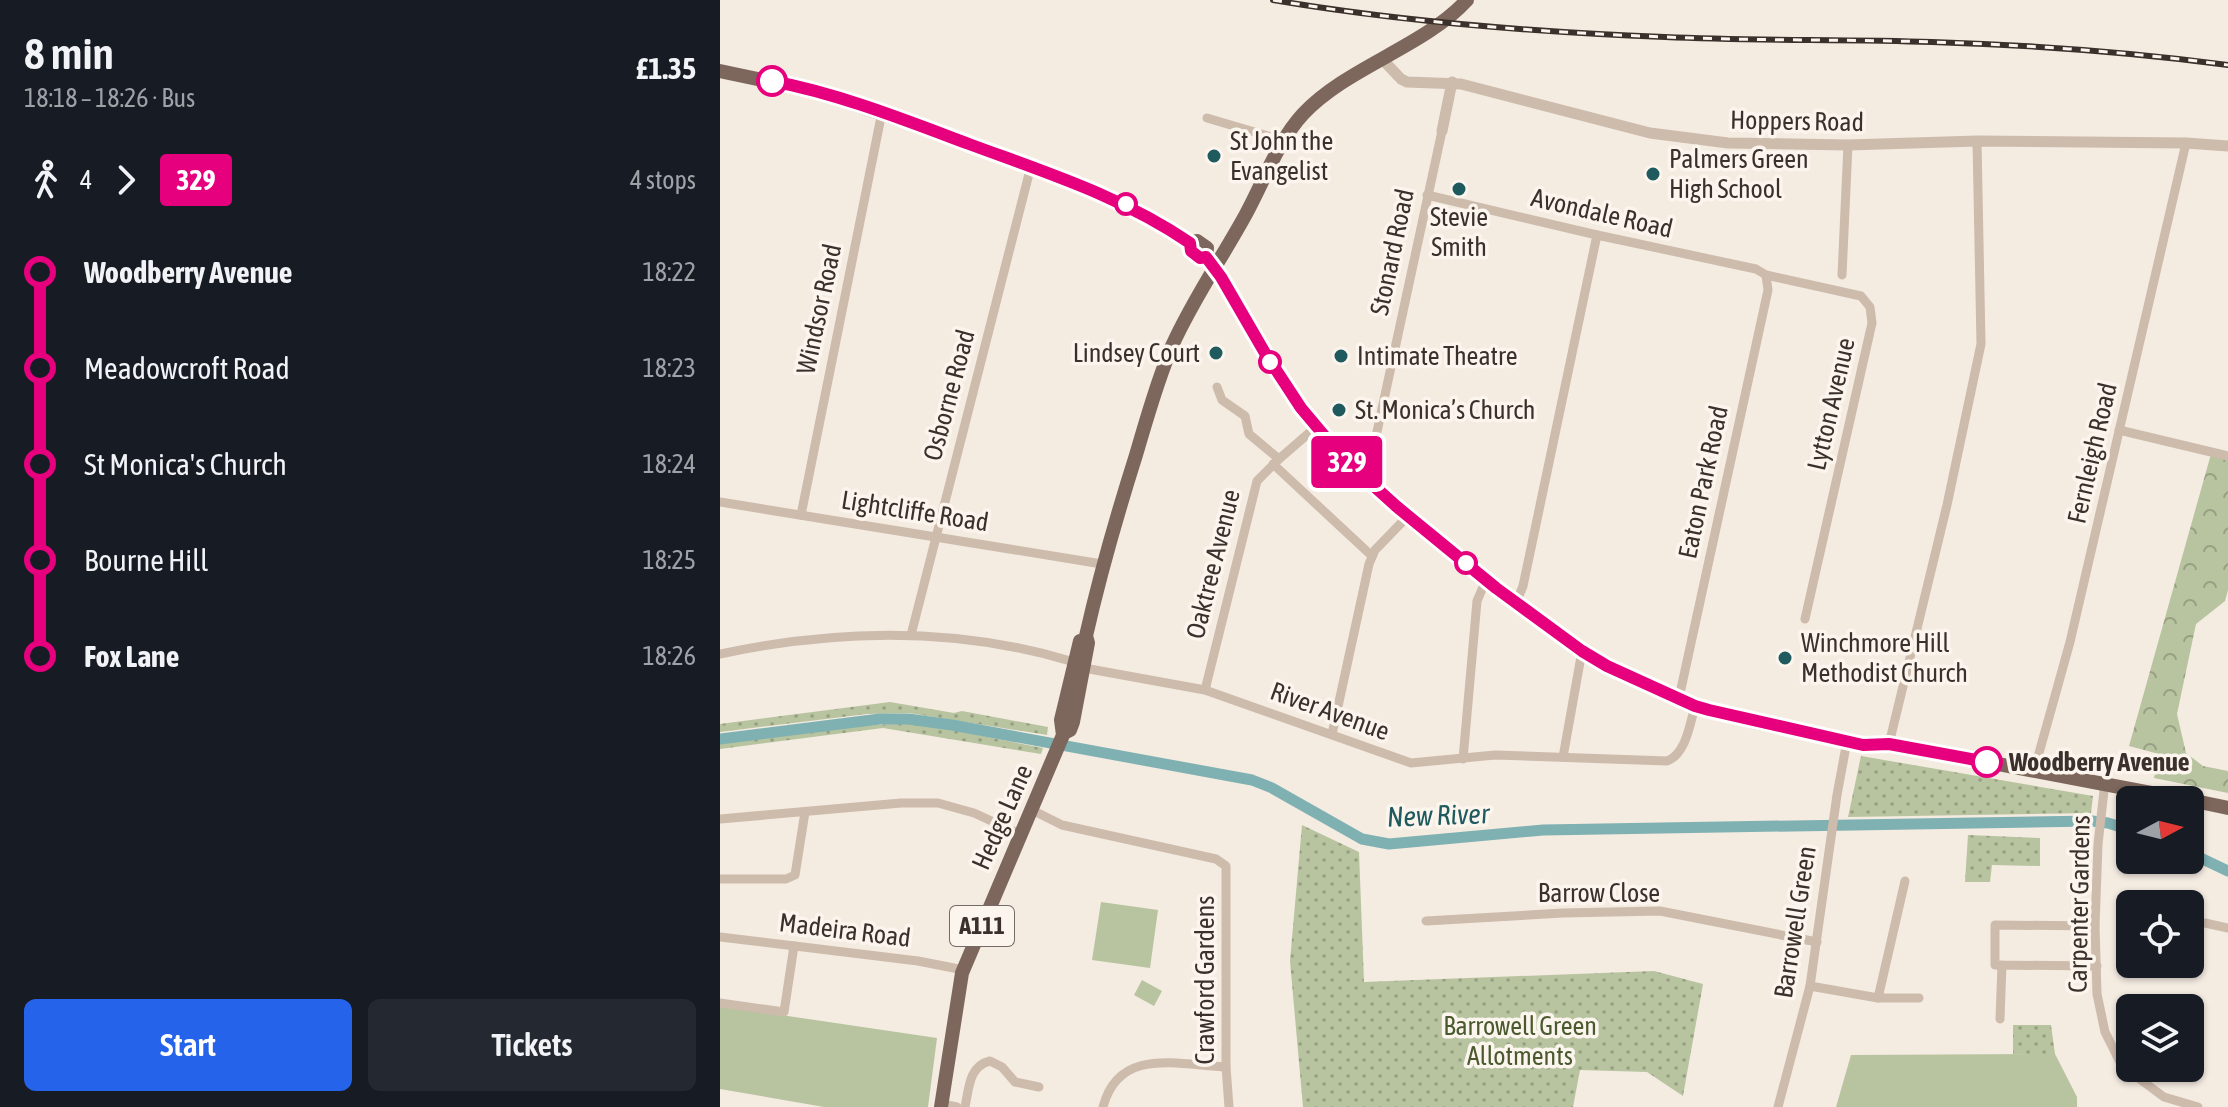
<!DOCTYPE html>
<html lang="en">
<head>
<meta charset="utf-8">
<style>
  :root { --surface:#171b24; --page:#242831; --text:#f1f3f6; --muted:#9ea1a6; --accent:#2563eb }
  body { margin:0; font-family:"Asap Condensed",sans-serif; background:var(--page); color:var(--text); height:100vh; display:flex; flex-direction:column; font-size:30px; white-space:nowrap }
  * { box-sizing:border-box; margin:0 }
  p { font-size:26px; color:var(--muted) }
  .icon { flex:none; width:44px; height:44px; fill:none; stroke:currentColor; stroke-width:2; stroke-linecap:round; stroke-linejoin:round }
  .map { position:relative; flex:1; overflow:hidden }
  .sheet { display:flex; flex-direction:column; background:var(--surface); width:720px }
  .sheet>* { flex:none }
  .badge { padding:0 16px; border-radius:6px; font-size:28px; line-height:52px }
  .needle { width:52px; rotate:83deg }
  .controls { position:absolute; left:1396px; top:786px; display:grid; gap:16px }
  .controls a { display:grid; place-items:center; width:88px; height:88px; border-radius:12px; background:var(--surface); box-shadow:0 2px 6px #0004; font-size:40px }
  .map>.badge { position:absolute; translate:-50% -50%; box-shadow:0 0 0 4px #fff }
  .legs { display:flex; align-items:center; gap:12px; height:88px; padding:0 24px; font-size:26px }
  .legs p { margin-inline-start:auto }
  .overview { display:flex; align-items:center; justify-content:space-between; height:136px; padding:0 24px }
  h1 { font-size:44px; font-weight:600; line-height:60px }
  .cta { display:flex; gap:16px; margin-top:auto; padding:16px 24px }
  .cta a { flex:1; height:92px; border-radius:12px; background:var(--accent); color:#fff; font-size:32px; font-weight:600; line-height:92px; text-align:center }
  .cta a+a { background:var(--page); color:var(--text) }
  ul { padding:0 24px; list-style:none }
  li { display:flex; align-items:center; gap:28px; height:96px; font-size:30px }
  li i { display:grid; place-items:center; width:12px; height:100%; margin:0 10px; background:currentColor }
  li i::after { content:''; width:20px; height:20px; margin:-10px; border:6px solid; border-radius:50%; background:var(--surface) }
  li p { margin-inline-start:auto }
  li:first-child i { background:linear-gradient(#0000 50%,currentColor 0) }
  li:last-child i { background:linear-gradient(currentColor 50%,#0000 0) }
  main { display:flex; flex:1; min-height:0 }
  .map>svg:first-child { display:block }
  .grass { fill:url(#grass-dots) }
  .forest { fill:url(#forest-crowns) }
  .park { fill:#b8c4a0 }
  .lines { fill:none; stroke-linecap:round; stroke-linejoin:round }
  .canal { stroke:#7fb0b2; stroke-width:11 }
  .minor { stroke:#cdbbac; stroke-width:9 }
  .tertiary { stroke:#cdbbac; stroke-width:11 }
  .primary { stroke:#7d675c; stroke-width:14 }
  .rail-casing { stroke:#3b302b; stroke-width:6 }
  .rail { stroke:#fbf5ee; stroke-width:3; stroke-dasharray:9; stroke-linecap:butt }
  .line-1-casing { stroke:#fff; stroke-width:18 }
  .line-1 { stroke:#e6007e; stroke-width:12 }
  .stop-1-dot { fill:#fff; stroke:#e6007e; stroke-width:4 }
  .poi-dot { fill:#1f5a5e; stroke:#fbf5ee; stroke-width:3 }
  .labels { text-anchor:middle; stroke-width:7; stroke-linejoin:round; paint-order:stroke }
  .shield { fill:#fbf5ee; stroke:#756b66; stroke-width:2 }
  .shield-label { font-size:24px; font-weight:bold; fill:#3b302b }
  .street-label { font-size:26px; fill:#3b302b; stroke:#fbf5ee }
  .poi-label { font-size:26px; fill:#3b302b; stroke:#fbf5ee; text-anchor:start }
  .stop-label { font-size:26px; font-weight:bold; fill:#3b302b; stroke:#fbf5ee; text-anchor:start }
  .park-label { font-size:26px; fill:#4a5a2e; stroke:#fbf5ee }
  .water-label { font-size:28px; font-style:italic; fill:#1f5a5e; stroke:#fbf5ee }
</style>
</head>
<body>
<main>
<section class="sheet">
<div class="overview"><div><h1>8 min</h1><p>18:18 – 18:26 · Bus</p></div><b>£1.35</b></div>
<div class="legs"><svg class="icon" aria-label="walk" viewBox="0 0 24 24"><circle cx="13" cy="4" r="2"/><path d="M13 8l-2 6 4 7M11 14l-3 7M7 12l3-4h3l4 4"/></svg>4<svg class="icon" aria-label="forward" viewBox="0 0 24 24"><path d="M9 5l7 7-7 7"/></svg><b class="badge" style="background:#e6007e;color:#fff">329</b><p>4 stops</p></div>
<ul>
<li><i style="color:#e6007e"></i><b>Woodberry Avenue</b><p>18:22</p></li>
<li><i style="color:#e6007e"></i><span>Meadowcroft Road</span><p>18:23</p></li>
<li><i style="color:#e6007e"></i><span>St Monica's Church</span><p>18:24</p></li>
<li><i style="color:#e6007e"></i><span>Bourne Hill</span><p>18:25</p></li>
<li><i style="color:#e6007e"></i><b>Fox Lane</b><p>18:26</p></li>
</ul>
<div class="cta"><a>Start</a><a>Tickets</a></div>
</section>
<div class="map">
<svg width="1508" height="1107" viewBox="0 0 1508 1107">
  <defs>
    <pattern id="grass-dots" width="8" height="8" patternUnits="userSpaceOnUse" patternTransform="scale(2)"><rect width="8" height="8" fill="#b8c4a0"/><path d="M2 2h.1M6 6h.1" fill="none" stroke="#97a083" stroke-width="1.8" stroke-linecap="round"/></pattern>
    <pattern id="forest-crowns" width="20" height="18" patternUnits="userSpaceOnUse" patternTransform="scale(2)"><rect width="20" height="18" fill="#b8c4a0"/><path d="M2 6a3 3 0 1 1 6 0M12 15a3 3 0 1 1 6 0" fill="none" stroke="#97a083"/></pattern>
  </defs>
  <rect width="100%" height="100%" fill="#f4ebe1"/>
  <g class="grass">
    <path d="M170,702L234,713L242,711L328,727L327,735L189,713L147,714L0,732V724Z"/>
    <path d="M182,723L202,724L323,748L321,754L163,728L0,749V744L117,728Z"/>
    <path d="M1141,756L1373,796L1371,813L1128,817Z"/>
    <path d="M582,825L639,852L644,982L934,971L983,984L963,1096L927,1072L860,1070L853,1107H583L570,961Z"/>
    <path d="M1248,835L1320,838V866L1272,865L1270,882H1245Z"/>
    <path d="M1293,1025H1331L1335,1054H1293Z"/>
  </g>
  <path class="forest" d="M1491,454L1508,456V590L1505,601L1476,624L1457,714L1466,753L1483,766L1508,771V793L1434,778L1439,754L1409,746Z"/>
  <g class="park">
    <path d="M381,902L438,910L430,968L372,960Z"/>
    <path d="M422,980L442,991L434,1006L414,995Z"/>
    <path d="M0,1006L217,1038L208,1107H104L0,1089Z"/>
    <path d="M1335,1054L1357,1097V1107H1116L1131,1055Z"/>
  </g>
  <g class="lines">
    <g class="canal">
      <path d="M0,739L160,719H188L232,725L532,780L552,788L642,839L669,844L823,830L1372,821L1388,823L1410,830"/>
      <path d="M1470,853L1508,871"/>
    </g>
    <g class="minor">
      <path d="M487,118L565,141"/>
      <path d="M707,195L877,235L1036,269L1046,275L1141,296L1150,307L1152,323L1085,619"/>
      <path d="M1122,275L1128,145"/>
      <path d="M497,387L502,400L525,416L529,434L559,459"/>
      <path d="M1399,430L1508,456"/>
      <path d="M553,464L652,556"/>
      <path d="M643,477L652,455L722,131"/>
      <path d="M0,502L382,564"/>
      <path d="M81,515L162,112"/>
      <path d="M796,603L803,586L877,235"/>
      <path d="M191,635L311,166"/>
      <path d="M0,654C117,629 239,627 354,662"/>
      <path d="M364,668L485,690L691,763L775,755L947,761C966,754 970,724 975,706"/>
      <path d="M485,690L537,481L559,459L596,427"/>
      <path d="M959,698L1048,290L1046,275"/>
      <path d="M612,734L649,564L655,550L688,516"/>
      <path d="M1169,744L1227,505L1261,344L1257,141"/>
      <path d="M843,757L862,651"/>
      <path d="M743,759L757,601L766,580"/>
      <path d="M1314,771L1350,642L1466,143"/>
      <path d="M1385,782L1378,844L1375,926L1377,994L1385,1032L1402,1066L1444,1097L1478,1107"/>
      <path d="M312,810L342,825L496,859L506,866V1067L509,1107"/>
      <path d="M0,819L181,803H218L254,813L300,834"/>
      <path d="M0,879H66L75,875L85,812"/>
      <path d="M706,921L843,913L940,911L1097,942"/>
      <path d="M1485,923L1508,928"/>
      <path d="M1375,926L1275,925V965L1377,966"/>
      <path d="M0,937L198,961L244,970"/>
      <path d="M1090,986L1158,998H1199"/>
      <path d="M1158,998L1185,881"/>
      <path d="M0,1003L64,1012L74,946"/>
      <path d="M1280,1019L1282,965"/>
      <path d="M222,1104L237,1107"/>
      <path d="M245,1107C249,1088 249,1066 270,1061L282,1067L295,1082L319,1087"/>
      <path d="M383,1107C399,1046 459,1065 506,1067"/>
      <path d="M1058,1107L1090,986L1117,795L1127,741"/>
    </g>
    <g class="tertiary">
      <path d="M662,59L681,79L687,82L741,84L930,133L1008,143L1128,145L1257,141L1466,143L1508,146"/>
      <path d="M722,131L732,82"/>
    </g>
    <g class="primary">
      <path d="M0,71L98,92L288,157L409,205L470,243L477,241L487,248L486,257L501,277L560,376L581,408L624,459L676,506L776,588L856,647L887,666L975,706L1038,723L1143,745L1169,744L1220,753L1468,800"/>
      <path d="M344,733L350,730L353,722L368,643L366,636C380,574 397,515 416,455C427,418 437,381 452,346C473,299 502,258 526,214C544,181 558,141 583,114C627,67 704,47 747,0"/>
      <path d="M1470,800L1508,808"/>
      <path d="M221,1107L242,973L343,735L341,720L360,641"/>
    </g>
    <defs>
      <path id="rail" d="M553,0C683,22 814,32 945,37C1034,41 1123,39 1212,42C1311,45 1410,52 1508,65"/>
    </defs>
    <use href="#rail" class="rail-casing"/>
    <use href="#rail" class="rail"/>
  </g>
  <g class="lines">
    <defs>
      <path id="line-1" d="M52,81C120,94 185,120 249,144C327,173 401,196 470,243L471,251L480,258L486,257L501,277L545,353L581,408L624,459L676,506L776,588L862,651L887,666L975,706L989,710L1143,745L1169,744L1267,762"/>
    </defs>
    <use href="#line-1" class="line-1-casing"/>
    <use href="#line-1" class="line-1"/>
  </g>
  <g class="stop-1-dot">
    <circle cx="52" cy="81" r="14"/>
    <circle cx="406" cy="204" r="10"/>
    <circle cx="550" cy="362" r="10"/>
    <circle cx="746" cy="563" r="10"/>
    <circle cx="1267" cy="762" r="14"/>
  </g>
  <g class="poi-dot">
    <circle cx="494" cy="156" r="8"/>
    <circle cx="933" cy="174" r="8"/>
    <circle cx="739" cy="189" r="8"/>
    <circle cx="496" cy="353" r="8"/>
    <circle cx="621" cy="356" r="8"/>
    <circle cx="619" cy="410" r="8"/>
    <circle cx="1065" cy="658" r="8"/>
  </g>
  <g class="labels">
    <rect class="shield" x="230" y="906" width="64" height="40" rx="6"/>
    <g class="shield-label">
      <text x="262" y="934">A111</text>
    </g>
    <g class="street-label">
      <text transform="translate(1077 121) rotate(1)" y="9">Hoppers Road</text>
      <text transform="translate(882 213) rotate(13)" y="9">Avondale Road</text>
      <text transform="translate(672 252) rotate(-78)" y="9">Stonard Road</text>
      <text transform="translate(99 309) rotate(-78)" y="9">Windsor Road</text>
      <text transform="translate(229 395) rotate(-75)" y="9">Osborne Road</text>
      <text transform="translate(1111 404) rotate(-77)" y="9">Lytton Avenue</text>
      <text transform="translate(1372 453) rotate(-77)" y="9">Fernleigh Road</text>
      <text transform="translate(983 482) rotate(-78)" y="9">Eaton Park Road</text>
      <text transform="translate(195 511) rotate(9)" y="9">Lightcliffe Road</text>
      <text transform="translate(493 564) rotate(-76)" y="9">Oaktree Avenue</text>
      <text transform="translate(610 711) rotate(20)" y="9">River Avenue</text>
      <text transform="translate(282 817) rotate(-66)" y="9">Hedge Lane</text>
      <text x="879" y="902">Barrow Close</text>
      <text transform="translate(1359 904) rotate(-89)" y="9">Carpenter Gardens</text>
      <text transform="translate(1075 922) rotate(-81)" y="9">Barrowell Green</text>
      <text transform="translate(125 930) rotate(7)" y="9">Madeira Road</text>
      <text transform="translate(485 980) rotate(-90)" y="9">Crawford Gardens</text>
    </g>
    <g class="poi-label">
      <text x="510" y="150">St John the<tspan x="510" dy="30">Evangelist</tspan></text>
      <text x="949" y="168">Palmers Green<tspan x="949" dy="30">High School</tspan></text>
      <text x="739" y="226" text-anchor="middle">Stevie<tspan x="739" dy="30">Smith</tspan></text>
      <text x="480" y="362" text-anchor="end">Lindsey Court</text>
      <text x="637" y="365">Intimate Theatre</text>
      <text x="635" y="419">St. Monica’s Church</text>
      <text x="1081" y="652">Winchmore Hill<tspan x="1081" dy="30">Methodist Church</tspan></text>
    </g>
    <g class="stop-label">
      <text x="1289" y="771">Woodberry Avenue</text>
    </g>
    <g class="park-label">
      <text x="800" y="1035">Barrowell Green<tspan x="800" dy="30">Allotments</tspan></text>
    </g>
    <g class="water-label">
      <text transform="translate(718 815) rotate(-2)" y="10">New River</text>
    </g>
  </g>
</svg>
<div class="controls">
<a><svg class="needle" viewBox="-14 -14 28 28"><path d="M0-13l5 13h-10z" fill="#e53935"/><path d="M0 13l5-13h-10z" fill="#9ea1a6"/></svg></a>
<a><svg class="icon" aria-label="locate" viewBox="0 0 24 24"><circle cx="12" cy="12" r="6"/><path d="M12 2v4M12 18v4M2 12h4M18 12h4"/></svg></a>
<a><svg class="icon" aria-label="layers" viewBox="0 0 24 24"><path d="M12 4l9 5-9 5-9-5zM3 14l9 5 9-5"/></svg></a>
</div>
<b class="badge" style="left:627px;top:462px;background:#e6007e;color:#fff">329</b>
</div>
</main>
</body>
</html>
